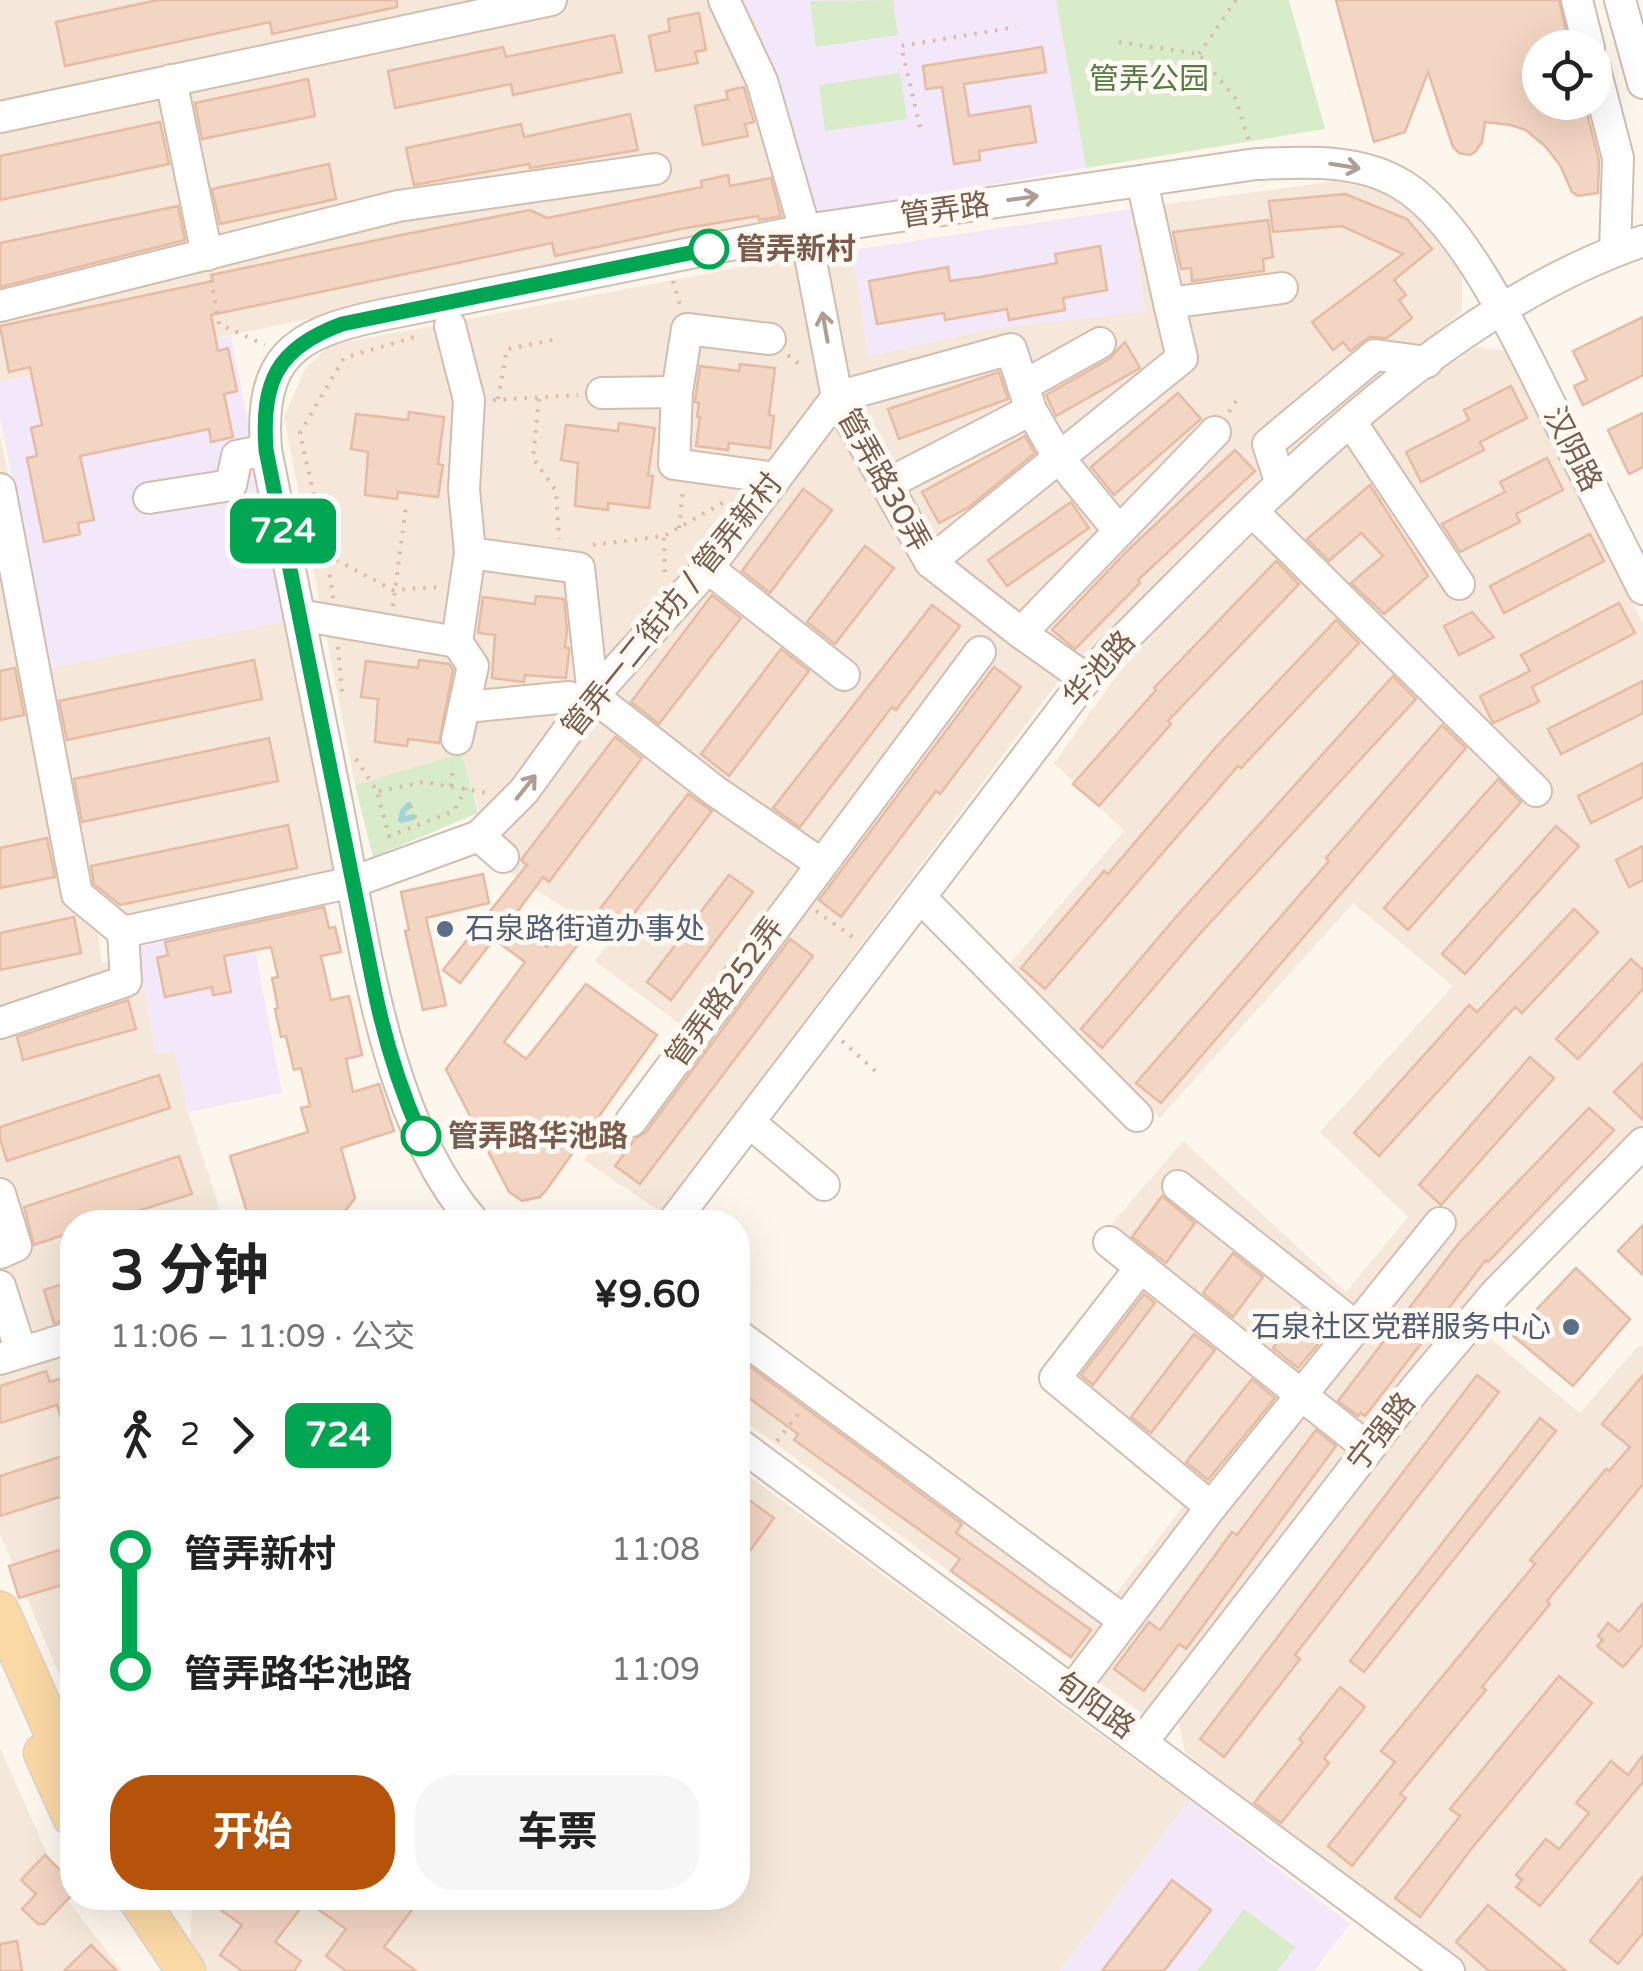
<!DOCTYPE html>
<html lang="zh">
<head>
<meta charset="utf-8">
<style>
  :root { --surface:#fff; --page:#f6f6f6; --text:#222; --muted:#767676; --accent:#b45309 }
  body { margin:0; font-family:"Varela Round","Noto Sans SC",sans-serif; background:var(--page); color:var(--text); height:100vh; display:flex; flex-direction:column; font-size:38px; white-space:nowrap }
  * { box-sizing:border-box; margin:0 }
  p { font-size:32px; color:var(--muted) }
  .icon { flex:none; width:55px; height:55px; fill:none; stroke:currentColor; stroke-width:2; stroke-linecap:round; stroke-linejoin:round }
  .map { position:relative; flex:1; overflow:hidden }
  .sheet { position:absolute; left:60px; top:1210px; width:690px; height:700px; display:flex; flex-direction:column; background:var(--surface); border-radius:40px; box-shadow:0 10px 40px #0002 }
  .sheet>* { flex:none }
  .badge { padding:0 20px; border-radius:15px; font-size:35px; line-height:65px }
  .fabs { position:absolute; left:1522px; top:30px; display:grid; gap:20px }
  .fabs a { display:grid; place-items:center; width:90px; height:90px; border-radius:50%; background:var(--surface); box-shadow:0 10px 40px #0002; font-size:50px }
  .map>.badge { position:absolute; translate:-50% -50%; box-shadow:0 0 0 5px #fff }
  .legs { display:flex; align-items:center; gap:15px; height:110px; padding:0 50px; font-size:32px }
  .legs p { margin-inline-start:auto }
  .overview { display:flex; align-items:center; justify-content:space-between; height:170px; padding:0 50px }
  h1 { font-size:55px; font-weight:700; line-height:75px }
  .action { display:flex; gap:20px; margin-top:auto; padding:20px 50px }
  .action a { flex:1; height:115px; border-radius:40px; background:var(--accent); color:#fff; font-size:40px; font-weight:700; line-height:115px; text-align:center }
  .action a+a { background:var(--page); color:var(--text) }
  ul { padding:0 50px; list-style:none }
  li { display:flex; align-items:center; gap:35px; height:120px; font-size:38px }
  li i { display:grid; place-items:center; width:15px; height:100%; margin:0 12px; background:currentColor }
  li i::after { content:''; width:25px; height:25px; margin:-12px; border:8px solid; border-radius:50%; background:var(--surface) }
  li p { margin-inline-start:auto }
  li:first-child i { background:linear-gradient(#0000 50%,currentColor 0) }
  li:last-child i { background:linear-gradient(currentColor 50%,#0000 0) }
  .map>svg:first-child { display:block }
  .residential { fill:#f5e8da }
  .education { fill:#f3e8fa }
  .green { fill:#d8ecc9 }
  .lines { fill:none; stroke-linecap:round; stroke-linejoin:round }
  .stream { stroke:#a5d3da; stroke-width:6 }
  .building { fill:#f3d5c3; stroke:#e6bba3; stroke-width:2.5 }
  .minor-casing { stroke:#d1beb0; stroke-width:34 }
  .major-casing { stroke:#dad1cd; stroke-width:41 }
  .path { stroke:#d9b8a5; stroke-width:4; stroke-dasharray:2.5 8; stroke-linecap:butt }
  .minor { stroke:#fff; stroke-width:30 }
  .major { stroke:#fbd9a5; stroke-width:38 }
  .oneway { stroke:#af9d94 }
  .line-1-casing { stroke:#fff; stroke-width:22 }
  .line-1 { stroke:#00a651; stroke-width:15 }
  .stop-1-dot { fill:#fff; stroke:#00a651; stroke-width:5 }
  .service-dot { fill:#5c6f8a; stroke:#fffaf3; stroke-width:4 }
  .labels { text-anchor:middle; stroke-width:10; stroke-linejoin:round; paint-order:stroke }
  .park-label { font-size:30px; fill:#537a41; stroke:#fffaf3 }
  .street-label { font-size:30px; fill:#7a5c4d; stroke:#fffaf3 }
  .stop-label { font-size:30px; font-weight:bold; fill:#7a5c4d; stroke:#fffaf3; text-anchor:start }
  .service-label { font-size:30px; fill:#4e5e75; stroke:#fffaf3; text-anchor:start }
</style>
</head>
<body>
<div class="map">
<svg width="1643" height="1971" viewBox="0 0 1643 1971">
  <rect width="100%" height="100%" fill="#fdf6ec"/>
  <g class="residential">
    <path d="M0,0H741L759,27L812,216L0,382Z"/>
    <path d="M1336,181L1381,191L1418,215L1462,275V311L1281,461L1063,675L661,1212L584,1160L681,1025L595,961L612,938L494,863L462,754L355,785L284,417L305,369L330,345L747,266L852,250L869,356L995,328L1145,311L1131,209Z"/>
    <path d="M1476,347L1508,351L1643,623V1126L1487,1283L1143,1714L738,1416V1323L1112,1599L1188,1500L1047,1379L1130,1270L1098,1240L1183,1141L1346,1292L1408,1217L1320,1132L1453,986L1353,903L1160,1118L1007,967L1124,831L1054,763L1117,675L1185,598L1286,499L1417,387Z"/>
    <path d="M0,436L50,668L287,621L335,872L97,926L102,963L137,953L156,1053L175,1051L188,1112L224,1222H72V1705L0,1534Z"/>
    <path d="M1481,1331L1580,1413L1637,1347L1643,1346V1971H1463L1185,1752L1178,1719Z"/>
    <path d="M738,1468L1189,1800L1060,1971H206L190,1954L192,1898H738Z"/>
    <path d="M0,1748L68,1901L122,1971H0Z"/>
  </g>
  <g class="education">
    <path d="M741,0H1056L1086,168L812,216L759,27Z"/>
    <path d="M1131,209L1145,312L995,328L868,356L852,250Z"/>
    <path d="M231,336L287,621L50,668L0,418V382Z"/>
    <path d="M248,912L282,1093L188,1112L175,1051L156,1054L134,936Z"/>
    <path d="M1189,1800L1350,1924L1314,1971H1060Z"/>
  </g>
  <g class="green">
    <path d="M893,0L898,35L816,47L810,1Z"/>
    <path d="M1056,0H1289L1325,129L1086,168Z"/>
    <path d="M900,73L907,119L825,131L819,85Z"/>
    <path d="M462,753L478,813L373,857L355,785Z"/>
    <path d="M1244,1909L1295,1947L1277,1971H1197Z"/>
  </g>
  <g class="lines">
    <path class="stream" d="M409,805L403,811L401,820L413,817"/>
  </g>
  <g class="building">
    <path d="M158,0H397V7L272,34L270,22L65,66L56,22Z"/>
    <path d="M1336,0H1559L1570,48H1540V102H1584L1599,160L1598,193L1578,196L1572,192L1560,165L1545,146L1526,130L1511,125L1485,122L1482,142L1476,151L1470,155L1459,153L1453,147L1428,72L1405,132L1374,142Z"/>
    <path d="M699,13L706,50L695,52L698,63L656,71L649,36L670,31L668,19Z"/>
    <path d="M614,35L622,72L513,95L511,84L395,108L388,71L503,47L506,57Z"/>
    <path d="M1042,47L1046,72L964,84L969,116L1030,106L1036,142L979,151L980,160L954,164L942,87L926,89L923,66Z"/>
    <path d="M308,79L315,116L202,139L195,103Z"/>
    <path d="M744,87L754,122L745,124L748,136L703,145L695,106L728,99L726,91Z"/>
    <path d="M630,114L638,150L530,168L529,164L414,185L406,148L521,124L524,137Z"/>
    <path d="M160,122L169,164L0,200V156Z"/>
    <path d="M329,164L336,199L220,224L212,189Z"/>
    <path d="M728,175L730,186L771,178L781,216L759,220L758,216L681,229L555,256L552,243L211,315L218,351L228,348L237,391L224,394L233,437L211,442L209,429L80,456L94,520L78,523L80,534L44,542L27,458L37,456L31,428L42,425L30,367L9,372L0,326L213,281L211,275L396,236L530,210L547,218L702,187L701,181Z"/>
    <path d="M1345,194L1407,219L1432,249L1394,280L1406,295L1399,300L1412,318L1387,338L1369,337L1350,351L1343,342L1333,350L1312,322L1403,254L1342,226L1273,232L1269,201Z"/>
    <path d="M178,206L185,240L0,287V243Z"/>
    <path d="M1268,220L1273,257L1263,259L1264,271L1192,281L1191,268L1181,269L1173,232Z"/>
    <path d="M1100,246L1107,290L1063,298L1065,310L1009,320L1007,309L945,320L944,313L877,324L869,281L948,267L950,281L980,277L1057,263L1055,254Z"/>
    <path d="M1643,317V375L1583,405L1574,386L1587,380L1573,351Z"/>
    <path d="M1125,342L1140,368L1056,416L1046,395L1109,359Z"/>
    <path d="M740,364L775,368L769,415L774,416L770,448L729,443L728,450L696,446L700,417H697L699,403L695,402L696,394L700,366L739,371Z"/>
    <path d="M999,372L1008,399L899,439L888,409Z"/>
    <path d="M1511,386L1527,418L1480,442L1484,450L1421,482L1406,452L1469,420L1464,410Z"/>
    <path d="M1178,393L1201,419L1114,495L1091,467Z"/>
    <path d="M409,412L444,417L438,464L443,465L438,497L398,492L397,499L365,495L368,452L351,449L356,414L408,420Z"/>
    <path d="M1643,413V467L1629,474L1608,430Z"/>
    <path d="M619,423L655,428L648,475L653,476L649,508L608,503V510L575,506L578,463L561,460L566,425L618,431Z"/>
    <path d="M1025,436L1035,453L969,507L939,523L922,492Z"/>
    <path d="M1235,450L1255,471L1138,580L1140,583L1075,649L1052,630L1128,550Z"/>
    <path d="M1547,458L1563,490L1516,514L1520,522L1460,552L1442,524L1505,492L1500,482Z"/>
    <path d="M1370,485L1428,576L1384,614L1351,583L1383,556L1361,533L1329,561L1307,539Z"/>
    <path d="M803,489L832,510L770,593L742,571Z"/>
    <path d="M1071,502L1089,528L1007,586L988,560Z"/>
    <path d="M1590,534L1604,561L1504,613L1490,586Z"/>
    <path d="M865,546L894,568L835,644L807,622Z"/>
    <path d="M1276,561L1299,584L1168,721L1171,724L1099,806L1073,784L1156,690L1154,688Z"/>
    <path d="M712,595L741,618L659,724L631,702Z"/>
    <path d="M536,596L564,599L567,631L565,647L569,648V652L566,678L525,675L524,682L492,678L495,635L478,633L483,597L535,604Z"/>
    <path d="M1619,603L1635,633L1532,687L1539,702L1493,723L1480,696L1530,671L1521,655Z"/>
    <path d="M932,605L960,626L896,710L892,707L800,827L773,808Z"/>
    <path d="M1472,612L1494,637L1459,655L1444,626Z"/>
    <path d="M1336,620L1359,643L1241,768L1238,766L1045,989L1021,968L1104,871L1108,874L1217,746Z"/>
    <path d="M781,649L809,671L729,776L701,754Z"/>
    <path d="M254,660L262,699L67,740L59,701Z"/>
    <path d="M419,660L449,664L453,670L439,743L408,739L407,746L375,742L378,699L361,697L366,661L418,668Z"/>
    <path d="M994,667L1021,687L940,794L936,791L841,917L819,900Z"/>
    <path d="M15,668L24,715L0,720V671Z"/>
    <path d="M1393,676L1416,699L1197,937L1102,1048L1081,1029L1175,918Z"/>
    <path d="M1643,681V713L1561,754L1548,729Z"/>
    <path d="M1442,725L1466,748L1161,1103L1136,1083L1329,861L1326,858Z"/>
    <path d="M615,737L642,758L549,882L543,877L511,920L547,947L571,916L589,930L504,1042L526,1059L586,984L657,1035L547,1189L540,1197L522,1201L509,1192L446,1069L525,962L494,939L460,983L443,970L527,865L521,860Z"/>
    <path d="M269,738L278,781L82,822L74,779Z"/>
    <path d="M1643,763V797L1591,823L1578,796Z"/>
    <path d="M1498,779L1521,802L1408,930L1384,908Z"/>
    <path d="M688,794L712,811L620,932L596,914Z"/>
    <path d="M288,825L297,868L120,905L94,884L91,866Z"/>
    <path d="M1556,826L1579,846L1465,974L1442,954Z"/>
    <path d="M47,838L55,877L0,888V848Z"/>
    <path d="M1643,846V880L1629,887L1616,860Z"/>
    <path d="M483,874L489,903L426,918L446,1005L423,1010L405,931L409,930L401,892Z"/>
    <path d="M729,875L753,892L671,1000L647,982Z"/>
    <path d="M324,907L329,928L335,927L341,952L321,956L331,1000L349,996L362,1055L346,1059L353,1092L379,1084L394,1131L341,1148L355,1198L346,1210L304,1222H250L230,1156L308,1132L301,1108L310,1106L301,1068L294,1070L286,1036L281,1037L275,1009L278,1008L272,978L278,977L271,947L224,956L231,992L213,995L212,987L165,997L157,958L168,955L165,942Z"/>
    <path d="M1574,909L1598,932L1522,1013L1515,1007L1379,1156L1354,1133L1469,1005L1477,1012Z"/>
    <path d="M74,917L81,953L0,970V933Z"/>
    <path d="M790,939L813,956L640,1184L615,1166L635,1139L646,1132Z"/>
    <path d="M1631,959L1643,970V989L1578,1059L1556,1039Z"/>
    <path d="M128,1000L136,1029L23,1060L17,1037Z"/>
    <path d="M1530,1057L1554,1078L1441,1205L1419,1185Z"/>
    <path d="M1643,1063V1120L1614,1092Z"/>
    <path d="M159,1075L170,1108L7,1161L0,1139V1127Z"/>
    <path d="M1589,1108L1614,1130L1488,1262L1486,1260L1365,1416L1361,1413L1358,1416L1338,1401L1459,1243Z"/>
    <path d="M179,1156L192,1194L103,1222H72V1232L34,1245L24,1207Z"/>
    <path d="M1162,1196L1195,1223L1166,1263L1132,1237Z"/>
    <path d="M1643,1225V1275L1618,1251Z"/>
    <path d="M1233,1253L1263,1277L1233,1317L1203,1293Z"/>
    <path d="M1576,1268L1630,1319L1573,1386L1512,1335Z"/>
    <path d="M72,1281V1319L54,1323L44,1290Z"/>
    <path d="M1144,1294L1155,1303L1093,1385L1081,1375Z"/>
    <path d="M1302,1308L1330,1330L1298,1368L1273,1348Z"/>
    <path d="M1194,1334L1215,1350L1151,1433L1131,1417Z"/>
    <path d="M738,1358L962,1524L956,1533L1091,1630L1071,1657L951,1571L960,1559L794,1440L798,1434L738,1390Z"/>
    <path d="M46,1371L50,1382L72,1375V1443H69L57,1405L0,1423V1386Z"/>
    <path d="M1477,1375L1499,1392L1295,1655L1300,1659L1224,1757L1200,1739Z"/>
    <path d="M1643,1375V1484L1547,1601L1550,1604L1482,1687L1486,1690L1400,1794L1406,1798L1352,1866L1328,1846L1395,1762L1381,1751L1535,1564L1530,1560L1606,1469L1609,1471L1630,1447L1602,1424Z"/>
    <path d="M1252,1379L1275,1398L1208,1480L1186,1462Z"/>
    <path d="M1540,1418L1556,1431L1364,1672L1350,1661Z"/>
    <path d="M1316,1430L1336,1446L1186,1649L1179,1644L1144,1691L1114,1669L1149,1622L1160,1630L1232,1532L1237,1535Z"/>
    <path d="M72,1453V1493L0,1516V1476Z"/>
    <path d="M738,1492L774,1518L738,1567Z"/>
    <path d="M72,1546V1582L19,1598L9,1566Z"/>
    <path d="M1643,1603V1644L1623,1667L1597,1646L1603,1640L1598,1636L1608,1623L1619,1632Z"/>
    <path d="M1559,1676L1592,1703L1472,1848L1420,1917L1395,1898L1460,1816L1450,1809Z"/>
    <path d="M1340,1687L1365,1707L1324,1758L1329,1763L1281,1823L1254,1803L1303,1742L1299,1739Z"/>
    <path d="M1643,1755V1782L1540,1906L1516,1887L1522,1880L1516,1875L1546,1839L1559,1849L1589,1813L1576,1803L1611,1761L1628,1775Z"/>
    <path d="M45,1855L72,1882V1895L44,1924H38L22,1909L36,1894L21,1880Z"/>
    <path d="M1643,1876V1933L1618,1964L1590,1941Z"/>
    <path d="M1172,1880L1211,1910L1164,1971H1102Z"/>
    <path d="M231,1898H421L384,1947L416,1971H346L326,1956L346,1929L306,1901L275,1942L301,1961L294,1971H242L220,1955L242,1925L222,1911Z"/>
    <path d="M1488,1905L1566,1971H1489L1456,1942Z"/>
    <path d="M17,1941L22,1971H0V1944Z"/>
    <path d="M91,1945L117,1971H64Z"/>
  </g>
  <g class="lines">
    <defs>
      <g id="minor">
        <path d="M1577,0L1589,48"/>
        <path d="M1620,0L1643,83"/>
        <path d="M1595,69L1618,158L1615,251"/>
        <path d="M171,80L207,255"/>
        <path d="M0,117L551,0"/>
        <path d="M1142,181L1169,303"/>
        <path d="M0,306L398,206L655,169"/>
        <path d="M450,326L469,400L464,489L470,553L579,568L593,696L715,791L820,863"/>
        <path d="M1023,386L1100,343"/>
        <path d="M677,392L687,329L770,339"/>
        <path d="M602,393L677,392L674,464L776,478"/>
        <path d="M1351,422L1459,584"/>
        <path d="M887,484L1031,410"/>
        <path d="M1281,484L1268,444L1375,355L1427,362"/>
        <path d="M0,489L77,894L123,932"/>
        <path d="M149,498L231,485L237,456L266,450"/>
        <path d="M1253,512L1536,791"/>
        <path d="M930,562L1182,358L1169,303L1282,288"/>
        <path d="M708,568L844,675"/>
        <path d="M299,615L457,642L470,553"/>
        <path d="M1021,633L1215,432"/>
        <path d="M1086,679L1021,633L930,562L837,397L1011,349L1031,410L1059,458L1119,531"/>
        <path d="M466,707L569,697L586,706"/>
        <path d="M457,739L473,666L457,642"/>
        <path d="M479,836L503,857"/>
        <path d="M920,897L1137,1116"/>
        <path d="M0,1023L126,981L123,932L353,882L479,836L524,791L593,696L708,568L837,397L805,230L762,81L724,0"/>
        <path d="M631,1121L980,652"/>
        <path d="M749,1122L824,1185"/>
        <path d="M1178,1186L1355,1326"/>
        <path d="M0,1194L16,1246L0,1253"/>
        <path d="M474,1222C384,1119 364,939 338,808C314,688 290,569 266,450C259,358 293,334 377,316L805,230L1256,164C1305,162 1360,158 1404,186C1465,224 1522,347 1554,412C1584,471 1613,530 1643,589"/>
        <path d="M673,1222L1083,683L1108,655C1260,503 1435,312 1643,241"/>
        <path d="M1109,1242L1368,1448"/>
        <path d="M1141,1267L1055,1378L1211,1507"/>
        <path d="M0,1286L21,1352"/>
        <path d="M738,1335L1123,1620"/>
        <path d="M0,1359L72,1337"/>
        <path d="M738,1443L1449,1971"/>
        <path d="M1073,1689L1211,1507L1440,1223"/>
        <path d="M1143,1741L1415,1389L1495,1294L1643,1143"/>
      </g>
      <g id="major">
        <path d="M0,1611L72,1774"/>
        <path d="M43,1753L72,1817"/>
        <path d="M137,1898L186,1971"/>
      </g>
    </defs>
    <use href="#minor" class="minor-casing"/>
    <use href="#major" class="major-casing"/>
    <g class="path">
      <path d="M1119,42L1199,54L1235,98L1249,141"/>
      <path d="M1199,54L1236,0"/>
      <path d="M920,127L901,46L1016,27"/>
      <path d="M211,280L219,324L265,345"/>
      <path d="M673,281L680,305"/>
      <path d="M788,355L804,368"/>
      <path d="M498,399L507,349L553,340"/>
      <path d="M539,399L533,458L556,491L559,539"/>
      <path d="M493,400L578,395"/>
      <path d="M1229,412L1237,400"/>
      <path d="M679,528L683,488"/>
      <path d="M664,538L665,579"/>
      <path d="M593,545L664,536L724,502"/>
      <path d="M327,555L393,590L439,587"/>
      <path d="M333,598L327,555L300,433L344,358L421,335"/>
      <path d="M393,606L406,506"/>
      <path d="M338,647L342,693"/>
      <path d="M356,759L377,791L389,836L454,811L466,788"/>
      <path d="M451,786L453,765"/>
      <path d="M379,791L424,782L487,793"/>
      <path d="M410,806L419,825"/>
      <path d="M816,911L857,940"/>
      <path d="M842,1041L881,1076"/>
      <path d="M777,1441L799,1413"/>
    </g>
    <use href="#minor" class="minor"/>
    <use href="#major" class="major"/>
  </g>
  <defs><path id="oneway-shaft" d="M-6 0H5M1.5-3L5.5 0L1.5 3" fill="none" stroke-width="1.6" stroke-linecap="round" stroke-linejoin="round" transform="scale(2.5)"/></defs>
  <g class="oneway">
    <use href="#oneway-shaft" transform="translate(1345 166) rotate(9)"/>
    <use href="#oneway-shaft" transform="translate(1023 198) rotate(-8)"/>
    <use href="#oneway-shaft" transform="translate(825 327) rotate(-100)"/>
    <use href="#oneway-shaft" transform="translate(526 787) rotate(-51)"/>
  </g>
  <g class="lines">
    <defs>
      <path id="line-1" d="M421,1136C399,1087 383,1034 373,982L266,450C261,381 277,348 342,324L709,249"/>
    </defs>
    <use href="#line-1" class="line-1-casing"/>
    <use href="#line-1" class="line-1"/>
  </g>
  <g class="stop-1-dot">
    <circle cx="709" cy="249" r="18"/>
    <circle cx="421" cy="1136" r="18"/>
  </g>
  <g class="service-dot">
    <circle cx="445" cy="929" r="10"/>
    <circle cx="1571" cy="1327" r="10"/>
  </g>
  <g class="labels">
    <g class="park-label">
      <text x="1149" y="89">管弄公园</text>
    </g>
    <g class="street-label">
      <text transform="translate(945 210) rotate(-8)" y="10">管弄路</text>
      <text transform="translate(1573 449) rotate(63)" y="10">汉阴路</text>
      <text transform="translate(884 480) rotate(61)" y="10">管弄路30弄</text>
      <text transform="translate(672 605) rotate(-51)" y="10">管弄一二街坊 / 管弄新村</text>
      <text transform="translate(1099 669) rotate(-48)" y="10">华池路</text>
      <text transform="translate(725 992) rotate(-54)" y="10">管弄路252弄</text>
      <text transform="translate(1381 1432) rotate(-52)" y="10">宁强路</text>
      <text transform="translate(1095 1705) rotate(36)" y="10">旬阳路</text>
    </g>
    <g class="stop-label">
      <text x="736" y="259">管弄新村</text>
      <text x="448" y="1146">管弄路华池路</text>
    </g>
    <g class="service-label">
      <text x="465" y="939">石泉路街道办事处</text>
      <text x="1551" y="1337" text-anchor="end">石泉社区党群服务中心</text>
    </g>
  </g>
</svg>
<div class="fabs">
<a><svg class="icon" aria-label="locate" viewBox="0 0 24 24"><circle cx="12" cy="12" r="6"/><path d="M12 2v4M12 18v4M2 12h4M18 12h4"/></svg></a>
</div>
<b class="badge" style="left:283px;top:531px;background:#00a651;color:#fff">724</b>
<section class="sheet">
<div class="overview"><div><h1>3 分钟</h1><p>11:06 – 11:09 · 公交</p></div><b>¥9.60</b></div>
<div class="legs"><svg class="icon" aria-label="walk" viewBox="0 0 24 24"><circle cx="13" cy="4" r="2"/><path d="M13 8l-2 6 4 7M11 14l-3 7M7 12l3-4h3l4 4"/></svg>2<svg class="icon" aria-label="forward" viewBox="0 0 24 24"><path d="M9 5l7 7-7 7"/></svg><b class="badge" style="background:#00a651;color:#fff">724</b></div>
<ul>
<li><i style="color:#00a651"></i><b>管弄新村</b><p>11:08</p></li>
<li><i style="color:#00a651"></i><b>管弄路华池路</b><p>11:09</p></li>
</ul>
<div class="action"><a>开始</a><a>车票</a></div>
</section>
</div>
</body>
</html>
